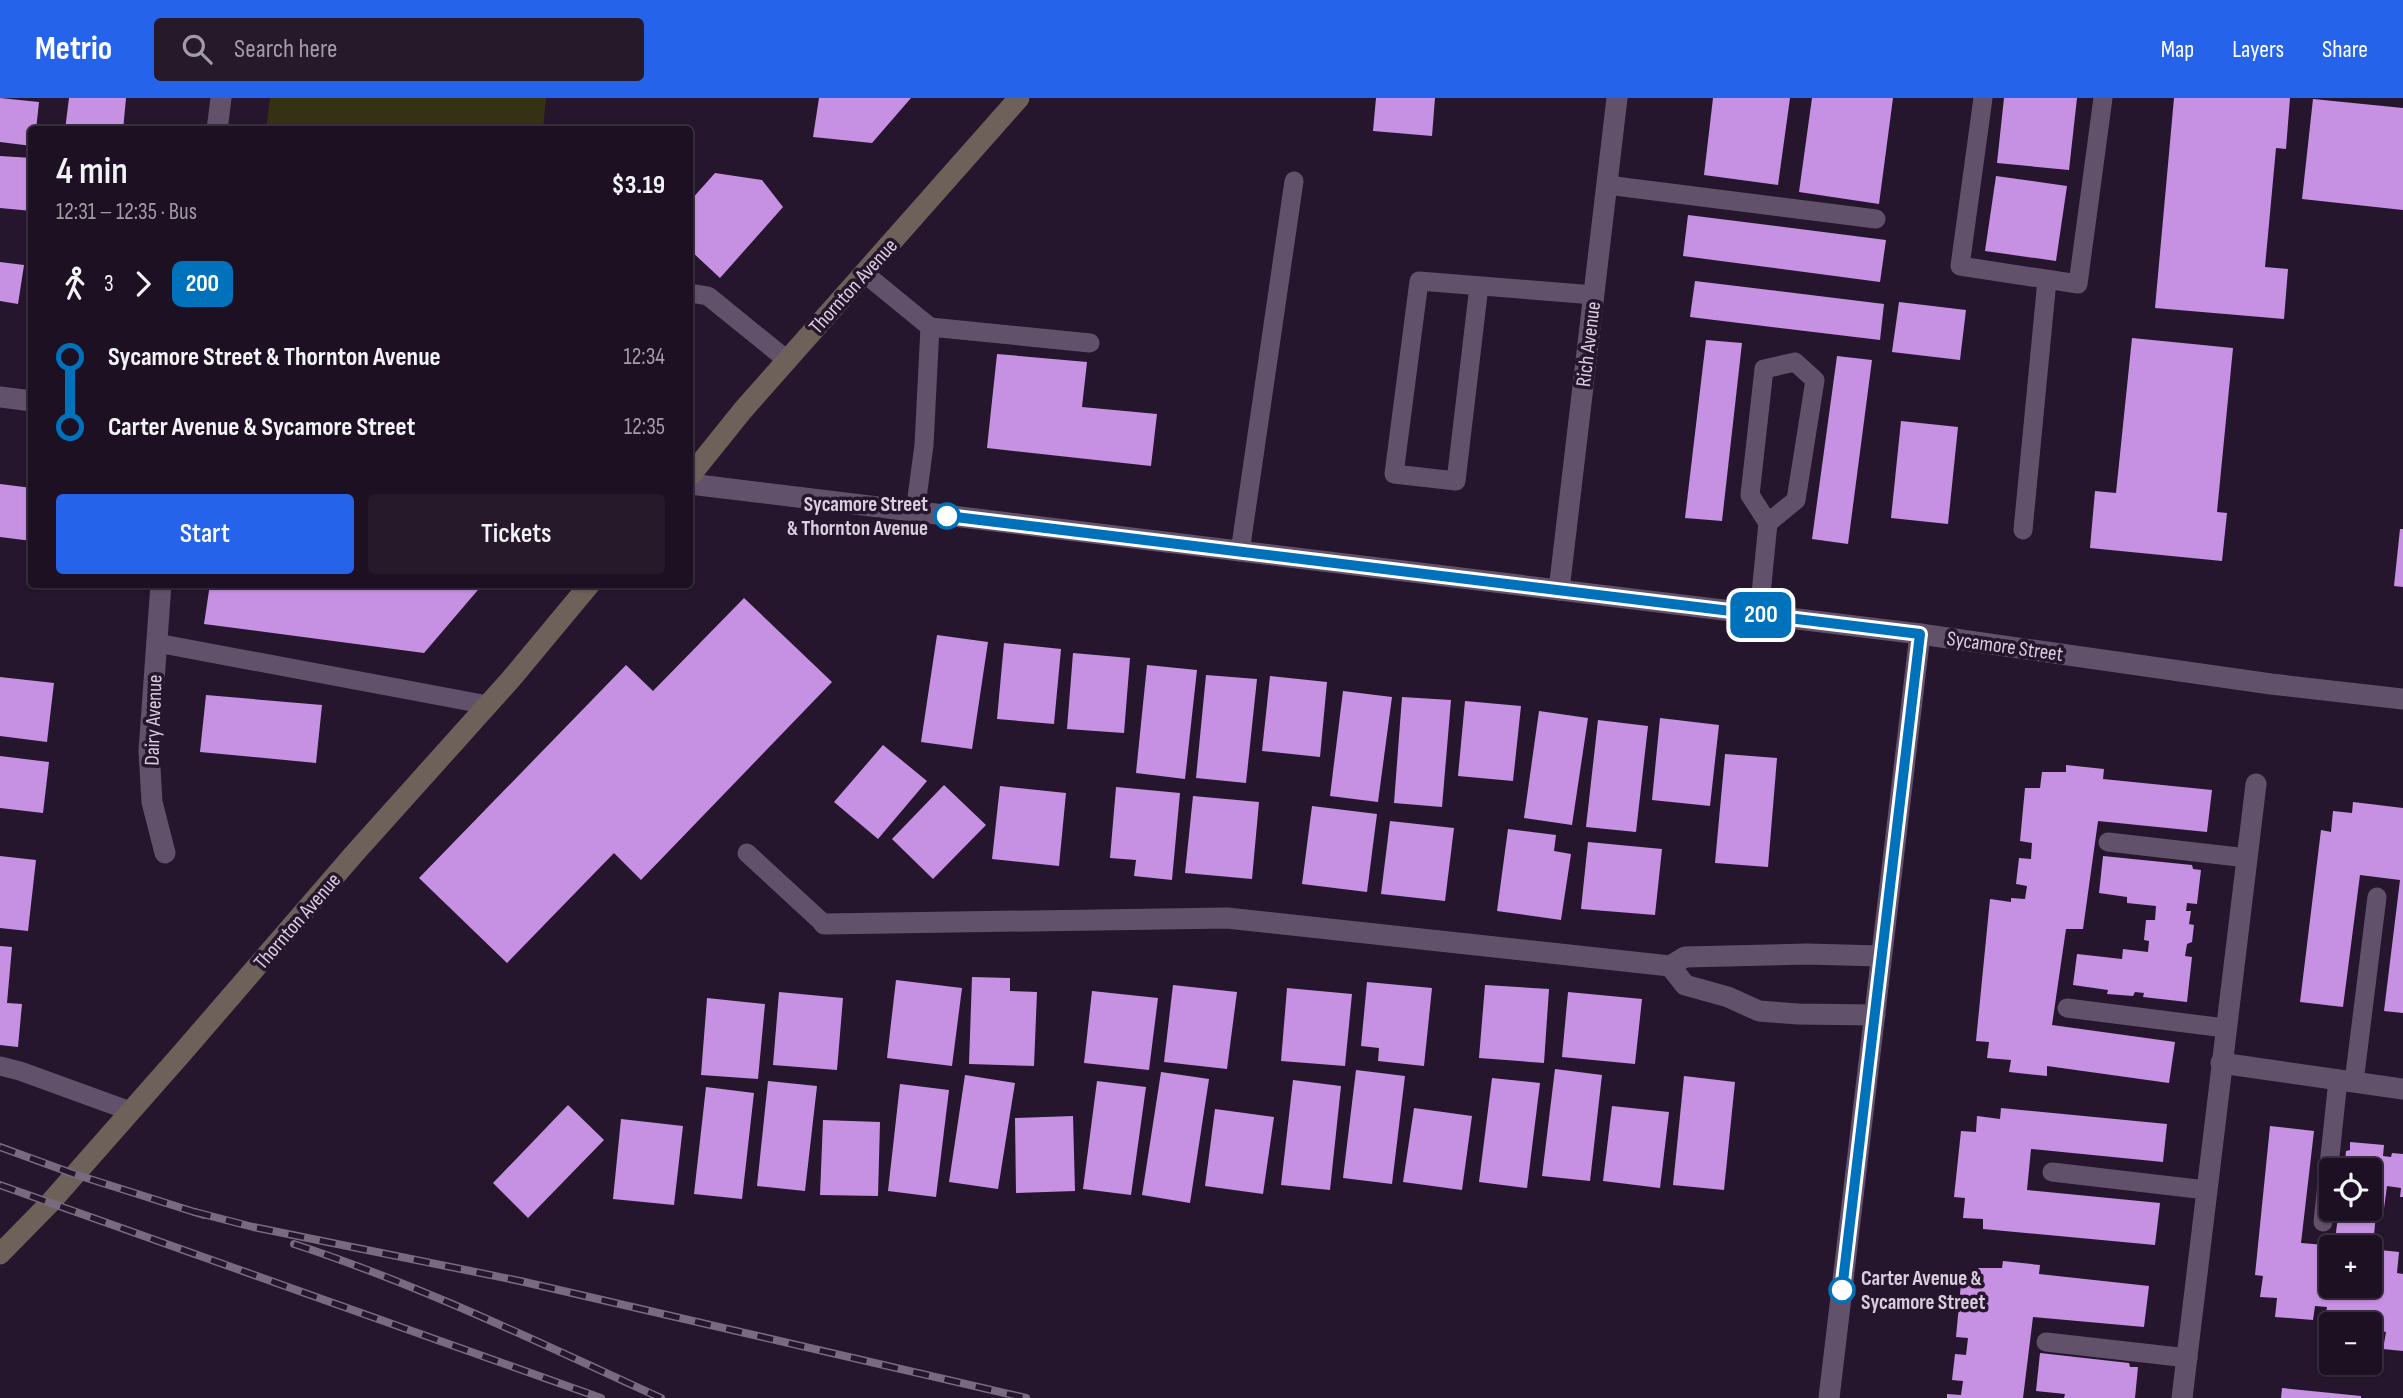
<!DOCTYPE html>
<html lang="en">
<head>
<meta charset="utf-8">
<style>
  :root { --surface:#1c1022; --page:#25192a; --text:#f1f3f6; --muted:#a09da5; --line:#3a3040; --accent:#2563eb }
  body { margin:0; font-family:"Sofia Sans Condensed",sans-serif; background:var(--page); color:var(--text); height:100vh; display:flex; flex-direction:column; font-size:26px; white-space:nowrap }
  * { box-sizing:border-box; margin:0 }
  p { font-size:23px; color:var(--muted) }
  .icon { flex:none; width:38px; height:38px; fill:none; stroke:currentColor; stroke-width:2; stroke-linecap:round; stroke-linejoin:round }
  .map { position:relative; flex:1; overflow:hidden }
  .details { position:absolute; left:28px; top:28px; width:665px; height:462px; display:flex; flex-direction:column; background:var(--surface); border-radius:7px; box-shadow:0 2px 5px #0004,0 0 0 2px var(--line) }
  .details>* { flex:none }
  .badge { padding:0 14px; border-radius:10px; font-size:24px; line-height:46px }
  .buttons { position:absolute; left:2319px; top:1060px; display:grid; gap:14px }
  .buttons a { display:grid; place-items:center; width:63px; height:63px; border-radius:7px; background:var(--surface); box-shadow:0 2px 5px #0004,0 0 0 2px var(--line); font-size:35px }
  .map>.badge { position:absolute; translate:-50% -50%; box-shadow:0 0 0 4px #fff }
  .legs { display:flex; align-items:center; gap:10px; height:77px; padding:0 28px; font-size:23px }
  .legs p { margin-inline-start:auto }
  .summary { display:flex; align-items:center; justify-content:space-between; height:119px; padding:0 28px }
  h1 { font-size:38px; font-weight:600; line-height:52px }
  .action { display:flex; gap:14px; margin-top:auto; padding:14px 28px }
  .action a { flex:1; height:80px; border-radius:7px; background:var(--accent); color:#fff; font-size:28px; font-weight:600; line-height:80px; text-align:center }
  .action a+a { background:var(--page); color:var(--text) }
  ul { padding:0 28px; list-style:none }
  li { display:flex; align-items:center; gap:24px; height:70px; font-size:26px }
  li i { display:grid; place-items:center; width:10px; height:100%; margin:0 9px; background:currentColor }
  li i::after { content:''; width:18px; height:18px; margin:-9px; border:5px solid; border-radius:50%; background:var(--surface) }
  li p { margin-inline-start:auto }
  li:first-child i { background:linear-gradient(#0000 50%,currentColor 0) }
  li:last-child i { background:linear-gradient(currentColor 50%,#0000 0) }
  header { display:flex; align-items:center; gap:42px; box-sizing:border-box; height:98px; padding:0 35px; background:var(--accent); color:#fff }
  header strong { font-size:33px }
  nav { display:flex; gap:38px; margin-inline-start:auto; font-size:24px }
  .search { width:490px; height:63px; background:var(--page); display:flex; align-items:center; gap:18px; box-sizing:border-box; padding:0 24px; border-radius:7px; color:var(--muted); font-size:26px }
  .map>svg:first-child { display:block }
  .green { fill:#343212 }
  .building { fill:#c791e3 }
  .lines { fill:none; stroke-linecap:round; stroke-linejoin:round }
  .service { stroke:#62516b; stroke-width:19 }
  .minor { stroke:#62516b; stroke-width:21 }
  .tertiary { stroke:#62516b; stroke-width:21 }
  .secondary { stroke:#6e615a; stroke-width:21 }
  .rail-casing { stroke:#786b7f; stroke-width:8 }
  .rail { stroke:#25162d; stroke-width:5; stroke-dasharray:16; stroke-linecap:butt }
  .line-1-casing { stroke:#fff; stroke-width:16 }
  .line-1 { stroke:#0072bc; stroke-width:10 }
  .stop-1-dot { fill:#fff; stroke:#0072bc; stroke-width:3.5 }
  .labels { text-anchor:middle; stroke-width:7; stroke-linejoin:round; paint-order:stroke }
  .street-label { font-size:21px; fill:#d8cede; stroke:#25162d }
  .stop-label { font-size:21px; font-weight:bold; fill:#d8cede; stroke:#25162d; text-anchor:end }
</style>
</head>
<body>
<header>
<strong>Metrio</strong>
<div class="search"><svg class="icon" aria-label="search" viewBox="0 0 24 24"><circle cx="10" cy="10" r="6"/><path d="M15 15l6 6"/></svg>Search here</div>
<nav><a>Map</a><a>Layers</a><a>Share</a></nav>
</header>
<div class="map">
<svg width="2403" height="1300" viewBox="0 0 2403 1300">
  <rect width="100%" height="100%" fill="#25162d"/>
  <path class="green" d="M270,0H546L543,31H266Z"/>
  <g class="building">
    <path d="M0,0L39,4L36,32H32V48L0,44Z"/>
    <path d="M69,0H126L123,32H65Z"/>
    <path d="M819,0H911L872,45L813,39Z"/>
    <path d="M1376,0H1435L1432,38L1373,33Z"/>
    <path d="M1713,0H1790L1778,87L1704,77Z"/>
    <path d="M1812,0H1893L1879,106L1799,94Z"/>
    <path d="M2004,0H2077L2069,72L1997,65Z"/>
    <path d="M2174,0H2290L2286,51L2276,50L2265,169L2288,171L2284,221L2155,210Z"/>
    <path d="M2313,1L2403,10V112L2302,101Z"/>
    <path d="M0,58L32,60V113L0,110Z"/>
    <path d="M715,75L762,82L783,109L720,180L690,152V103Z"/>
    <path d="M1996,78L2067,88L2056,163L1985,153Z"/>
    <path d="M1688,117L1886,142L1880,184L1683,158Z"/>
    <path d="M0,164L24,167L18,206L0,203Z"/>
    <path d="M1695,183L1884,206L1880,242L1690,219Z"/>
    <path d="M1899,204L1966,212L1960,262L1892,254Z"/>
    <path d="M2132,240L2233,250L2217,414L2227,415L2222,463L2090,450L2095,393L2116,395Z"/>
    <path d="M1706,242L1742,245L1722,423L1685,420Z"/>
    <path d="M997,256L1087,264L1082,309L1157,316L1151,368L987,350Z"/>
    <path d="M1837,258L1872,262L1848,446L1812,441Z"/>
    <path d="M1901,323L1958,329L1948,426L1891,420Z"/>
    <path d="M0,386L32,390V443L0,439Z"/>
    <path d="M2400,431H2403V489L2394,488Z"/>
    <path d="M210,486H483L424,555L204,526Z"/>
    <path d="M744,500L832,584L641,782L614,755L507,865L419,780L626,567L653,593Z"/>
    <path d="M937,537L988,544L972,651L921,644Z"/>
    <path d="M1004,545L1061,551L1054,626L997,621Z"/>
    <path d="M1073,555L1130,560L1124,635L1067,631Z"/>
    <path d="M1147,567L1197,572L1185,681L1136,675Z"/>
    <path d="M1206,577L1257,581L1246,685L1196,680Z"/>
    <path d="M1270,578L1327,584L1320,659L1262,653Z"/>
    <path d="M0,579L54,585L47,644L0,638Z"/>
    <path d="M1343,593L1392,599L1378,704L1330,698Z"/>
    <path d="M206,597L322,607L316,665L200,654Z"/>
    <path d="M1402,599L1451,602L1442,709L1394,705Z"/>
    <path d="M1465,603L1521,608L1513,683L1458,678Z"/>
    <path d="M1539,613L1588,620L1572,727L1524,720Z"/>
    <path d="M1660,620L1719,627L1710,708L1652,702Z"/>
    <path d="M1598,622L1648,628L1636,734L1586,729Z"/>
    <path d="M883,647L927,683L878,741L834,704Z"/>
    <path d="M1725,656L1777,660L1768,769L1715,765Z"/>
    <path d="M0,658L49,664L43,715L0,710Z"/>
    <path d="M2066,667L2104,671L2103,681L2212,692L2207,734L2098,723L2083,831H2066L2052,927L2175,944L2169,985L2047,968V978L2009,974L2011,962L1987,960L1989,944L1976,943L1990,801L2011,804V800L2025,801L2027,788L2016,786L2019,760L2031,761L2032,745L2020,743L2025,690H2040L2042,674H2066Z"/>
    <path d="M944,687L986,727L933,781L892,741Z"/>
    <path d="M1000,688L1066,695L1059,768L992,761Z"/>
    <path d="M1116,689L1180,695L1172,782L1134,778L1136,762L1110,760Z"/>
    <path d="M1193,698L1259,704L1252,781L1185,775Z"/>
    <path d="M2353,704L2403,710V915L2384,913L2400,782L2360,777L2343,909L2300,904L2321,732L2331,734L2333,713L2352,715Z"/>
    <path d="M1312,708L1377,716L1367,794L1302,786Z"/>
    <path d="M1390,723L1454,730L1445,803L1381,796Z"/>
    <path d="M1508,731L1556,737L1554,753L1571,756L1561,822L1497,813Z"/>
    <path d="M1588,744L1662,751L1655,817L1581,811Z"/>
    <path d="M0,758L36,762L28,833L0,830Z"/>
    <path d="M2103,758L2192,767L2193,771L2201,772L2197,806L2187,805L2186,813H2191L2189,826L2194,827L2192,844L2187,846L2185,858L2192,859L2187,904L2143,899L2144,895L2135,894L2133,898L2107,896L2108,892L2073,887L2077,856L2122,861L2123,851L2148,854L2149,843L2144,842L2146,822H2155L2156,808L2127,805V799L2099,795Z"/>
    <path d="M0,848L12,849L7,905L22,906L18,949L0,947Z"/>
    <path d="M972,879L1010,880V893L1037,894L1034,968L969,966Z"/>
    <path d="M896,882L962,890L952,968L887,960Z"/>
    <path d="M1367,884L1432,890L1424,968L1378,963L1379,950L1361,948Z"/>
    <path d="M1173,887L1237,894L1227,971L1164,964Z"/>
    <path d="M1485,887L1549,891L1544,965L1479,960Z"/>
    <path d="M1287,890L1352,896L1345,968L1281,963Z"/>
    <path d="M1092,893L1158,900L1149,972L1084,965Z"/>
    <path d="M779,894L843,900L837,972L773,967Z"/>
    <path d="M1568,894L1642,901L1635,966L1562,959Z"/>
    <path d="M707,900L765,906L758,981L701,977Z"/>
    <path d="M1555,971L1602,977L1590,1083L1542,1078Z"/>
    <path d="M1356,972L1405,978L1392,1086L1343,1080Z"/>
    <path d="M1161,974L1209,981L1190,1105L1142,1097Z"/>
    <path d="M965,977L1015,985L998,1091L949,1084Z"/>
    <path d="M1684,978L1735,984L1724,1092L1673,1087Z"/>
    <path d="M1492,980L1540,985L1527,1090L1479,1084Z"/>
    <path d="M1293,982L1341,988L1330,1092L1281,1087Z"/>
    <path d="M768,983L817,988L805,1093L757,1088Z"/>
    <path d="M1097,983L1146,989L1131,1097L1083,1091Z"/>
    <path d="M900,986L949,992L936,1099L888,1093Z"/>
    <path d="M706,989L754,995L742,1101L694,1096Z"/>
    <path d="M568,1007L604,1042L528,1120L493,1085Z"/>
    <path d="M1612,1008L1669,1014L1660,1090L1603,1083Z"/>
    <path d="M1414,1010L1472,1018L1462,1092L1403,1084Z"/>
    <path d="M2001,1010L2167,1026L2163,1064L2031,1051L2027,1092L2160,1105L2155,1147L1983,1131V1121L1963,1120L1965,1100L1954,1099L1961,1033L1976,1034L1977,1018L2000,1021Z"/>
    <path d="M1215,1011L1274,1019L1263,1096L1205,1088Z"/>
    <path d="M1073,1018L1075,1093L1016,1095L1015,1020Z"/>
    <path d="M621,1021L683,1028L674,1107L613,1101Z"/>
    <path d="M823,1022L880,1024L878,1098L820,1097Z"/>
    <path d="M2270,1028L2314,1033L2301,1145L2337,1148L2336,1150H2331V1188H2370V1151L2399,1154L2397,1175L2403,1176V1253L2383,1251L2386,1234L2370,1231V1227H2365V1217L2356,1216L2355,1227L2324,1225L2327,1209L2315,1208L2313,1222L2275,1219L2277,1200L2260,1199L2263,1178L2255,1177Z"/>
    <path d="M2350,1044L2384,1047L2383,1058L2391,1059L2392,1055L2403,1056V1099H2400L2401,1090L2387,1088L2383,1118L2376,1117L2373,1146L2335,1142L2339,1111H2370V1073H2344L2346,1053L2350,1052Z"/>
    <path d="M2003,1163L2040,1167L2039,1176L2149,1188L2144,1229L2033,1219L2023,1300H1947V1296L1961,1297L1963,1283L1952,1282L1955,1256L1966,1257L1968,1240L1956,1239L1961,1185L1976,1186L1978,1170H2002Z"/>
    <path d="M2040,1255L2129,1265L2130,1269H2138L2135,1300H2064L2065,1296L2036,1293Z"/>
    <path d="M2282,1290L2361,1298V1300H2281Z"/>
  </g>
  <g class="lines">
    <g class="service">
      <path d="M1983,0L1960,168L2078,186L2103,0"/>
      <path d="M1607,87L1876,121"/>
      <path d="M864,175L930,229"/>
      <path d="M1479,188L1456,383L1394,376L1419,183L1594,197"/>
      <path d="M690,195L708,198L787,262"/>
      <path d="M915,415L924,347L930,229L1090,245"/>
      <path d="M2023,432L2047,182"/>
      <path d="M1240,454L1294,83"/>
      <path d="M1759,516L1768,425L1750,397L1764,271L1795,264L1815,282L1796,402L1768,425"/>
      <path d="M157,545L488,607"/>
      <path d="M2108,744L2247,760"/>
      <path d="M747,755L824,826"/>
      <path d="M2067,910L2225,930"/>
      <path d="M0,968L20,973L130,1013"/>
      <path d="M2354,984L2377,799"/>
      <path d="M2052,1074L2206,1092"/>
      <path d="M2323,1124L2338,982"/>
      <path d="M2046,1244L2188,1260"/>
    </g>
    <g class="minor">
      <path d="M217,32L221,0"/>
      <path d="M161,486L149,653L152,704L165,755"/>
      <path d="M1559,492L1617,0"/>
      <path d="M824,826L1227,820L1670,868L1685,859L1807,856L1880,858"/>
      <path d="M1670,868L1685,887L1728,899L1759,913L1798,916L1875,917"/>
      <path d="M2221,965L2403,991"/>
      <path d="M2182,1300L2256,686"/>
    </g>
    <g class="tertiary">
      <path d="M0,299L32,303"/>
      <path d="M690,386L1920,536L2271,586L2403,601"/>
      <path d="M1829,1300L1920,536"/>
    </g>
    <g class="secondary">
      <path d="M690,378L743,312L1019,0"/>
      <path d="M0,1156L49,1106L183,954L354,756L511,581L590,486"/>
    </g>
    <defs>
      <g id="rail">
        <path d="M0,1049L74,1076L204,1117"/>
        <path d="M0,1087L601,1300"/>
        <path d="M195,1114L253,1129L520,1183L1026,1300"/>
        <path d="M294,1146C420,1187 540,1245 661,1300"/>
      </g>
    </defs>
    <use href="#rail" class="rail-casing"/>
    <use href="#rail" class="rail"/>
  </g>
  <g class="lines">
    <defs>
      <path id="line-1" d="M947,418L1920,536L1842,1192"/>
    </defs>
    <use href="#line-1" class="line-1-casing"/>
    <use href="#line-1" class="line-1"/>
  </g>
  <g class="stop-1-dot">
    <circle cx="947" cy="418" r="12"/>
    <circle cx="1842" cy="1192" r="12"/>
  </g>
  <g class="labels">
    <g class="street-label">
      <text transform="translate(853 188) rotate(-48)" y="7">Thornton Avenue</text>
      <text transform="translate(1588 246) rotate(-83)" y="7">Rich Avenue</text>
      <text transform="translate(2005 548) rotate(8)" y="7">Sycamore Street</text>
      <text transform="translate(153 622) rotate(-88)" y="7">Dairy Avenue</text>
      <text transform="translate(297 823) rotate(-49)" y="7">Thornton Avenue</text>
    </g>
    <g class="stop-label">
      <text x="928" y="413">Sycamore Street<tspan x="928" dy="24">&amp; Thornton Avenue</tspan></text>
      <text x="1861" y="1187" text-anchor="start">Carter Avenue &amp;<tspan x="1861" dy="24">Sycamore Street</tspan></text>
    </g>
  </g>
</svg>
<div class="buttons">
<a><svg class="icon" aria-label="locate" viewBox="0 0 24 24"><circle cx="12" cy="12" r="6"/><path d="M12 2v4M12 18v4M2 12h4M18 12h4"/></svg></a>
<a>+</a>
<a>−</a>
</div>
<b class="badge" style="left:1761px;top:517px;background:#0072bc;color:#fff">200</b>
<section class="details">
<div class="summary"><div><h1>4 min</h1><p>12:31 – 12:35 · Bus</p></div><b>$3.19</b></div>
<div class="legs"><svg class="icon" aria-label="walk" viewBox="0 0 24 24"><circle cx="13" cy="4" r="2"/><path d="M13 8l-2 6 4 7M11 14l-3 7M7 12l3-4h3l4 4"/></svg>3<svg class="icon" aria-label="forward" viewBox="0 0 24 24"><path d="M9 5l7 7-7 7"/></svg><b class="badge" style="background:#0072bc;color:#fff">200</b></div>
<ul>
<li><i style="color:#0072bc"></i><b>Sycamore Street &amp; Thornton Avenue</b><p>12:34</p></li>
<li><i style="color:#0072bc"></i><b>Carter Avenue &amp; Sycamore Street</b><p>12:35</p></li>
</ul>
<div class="action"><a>Start</a><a>Tickets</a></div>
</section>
</div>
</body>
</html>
